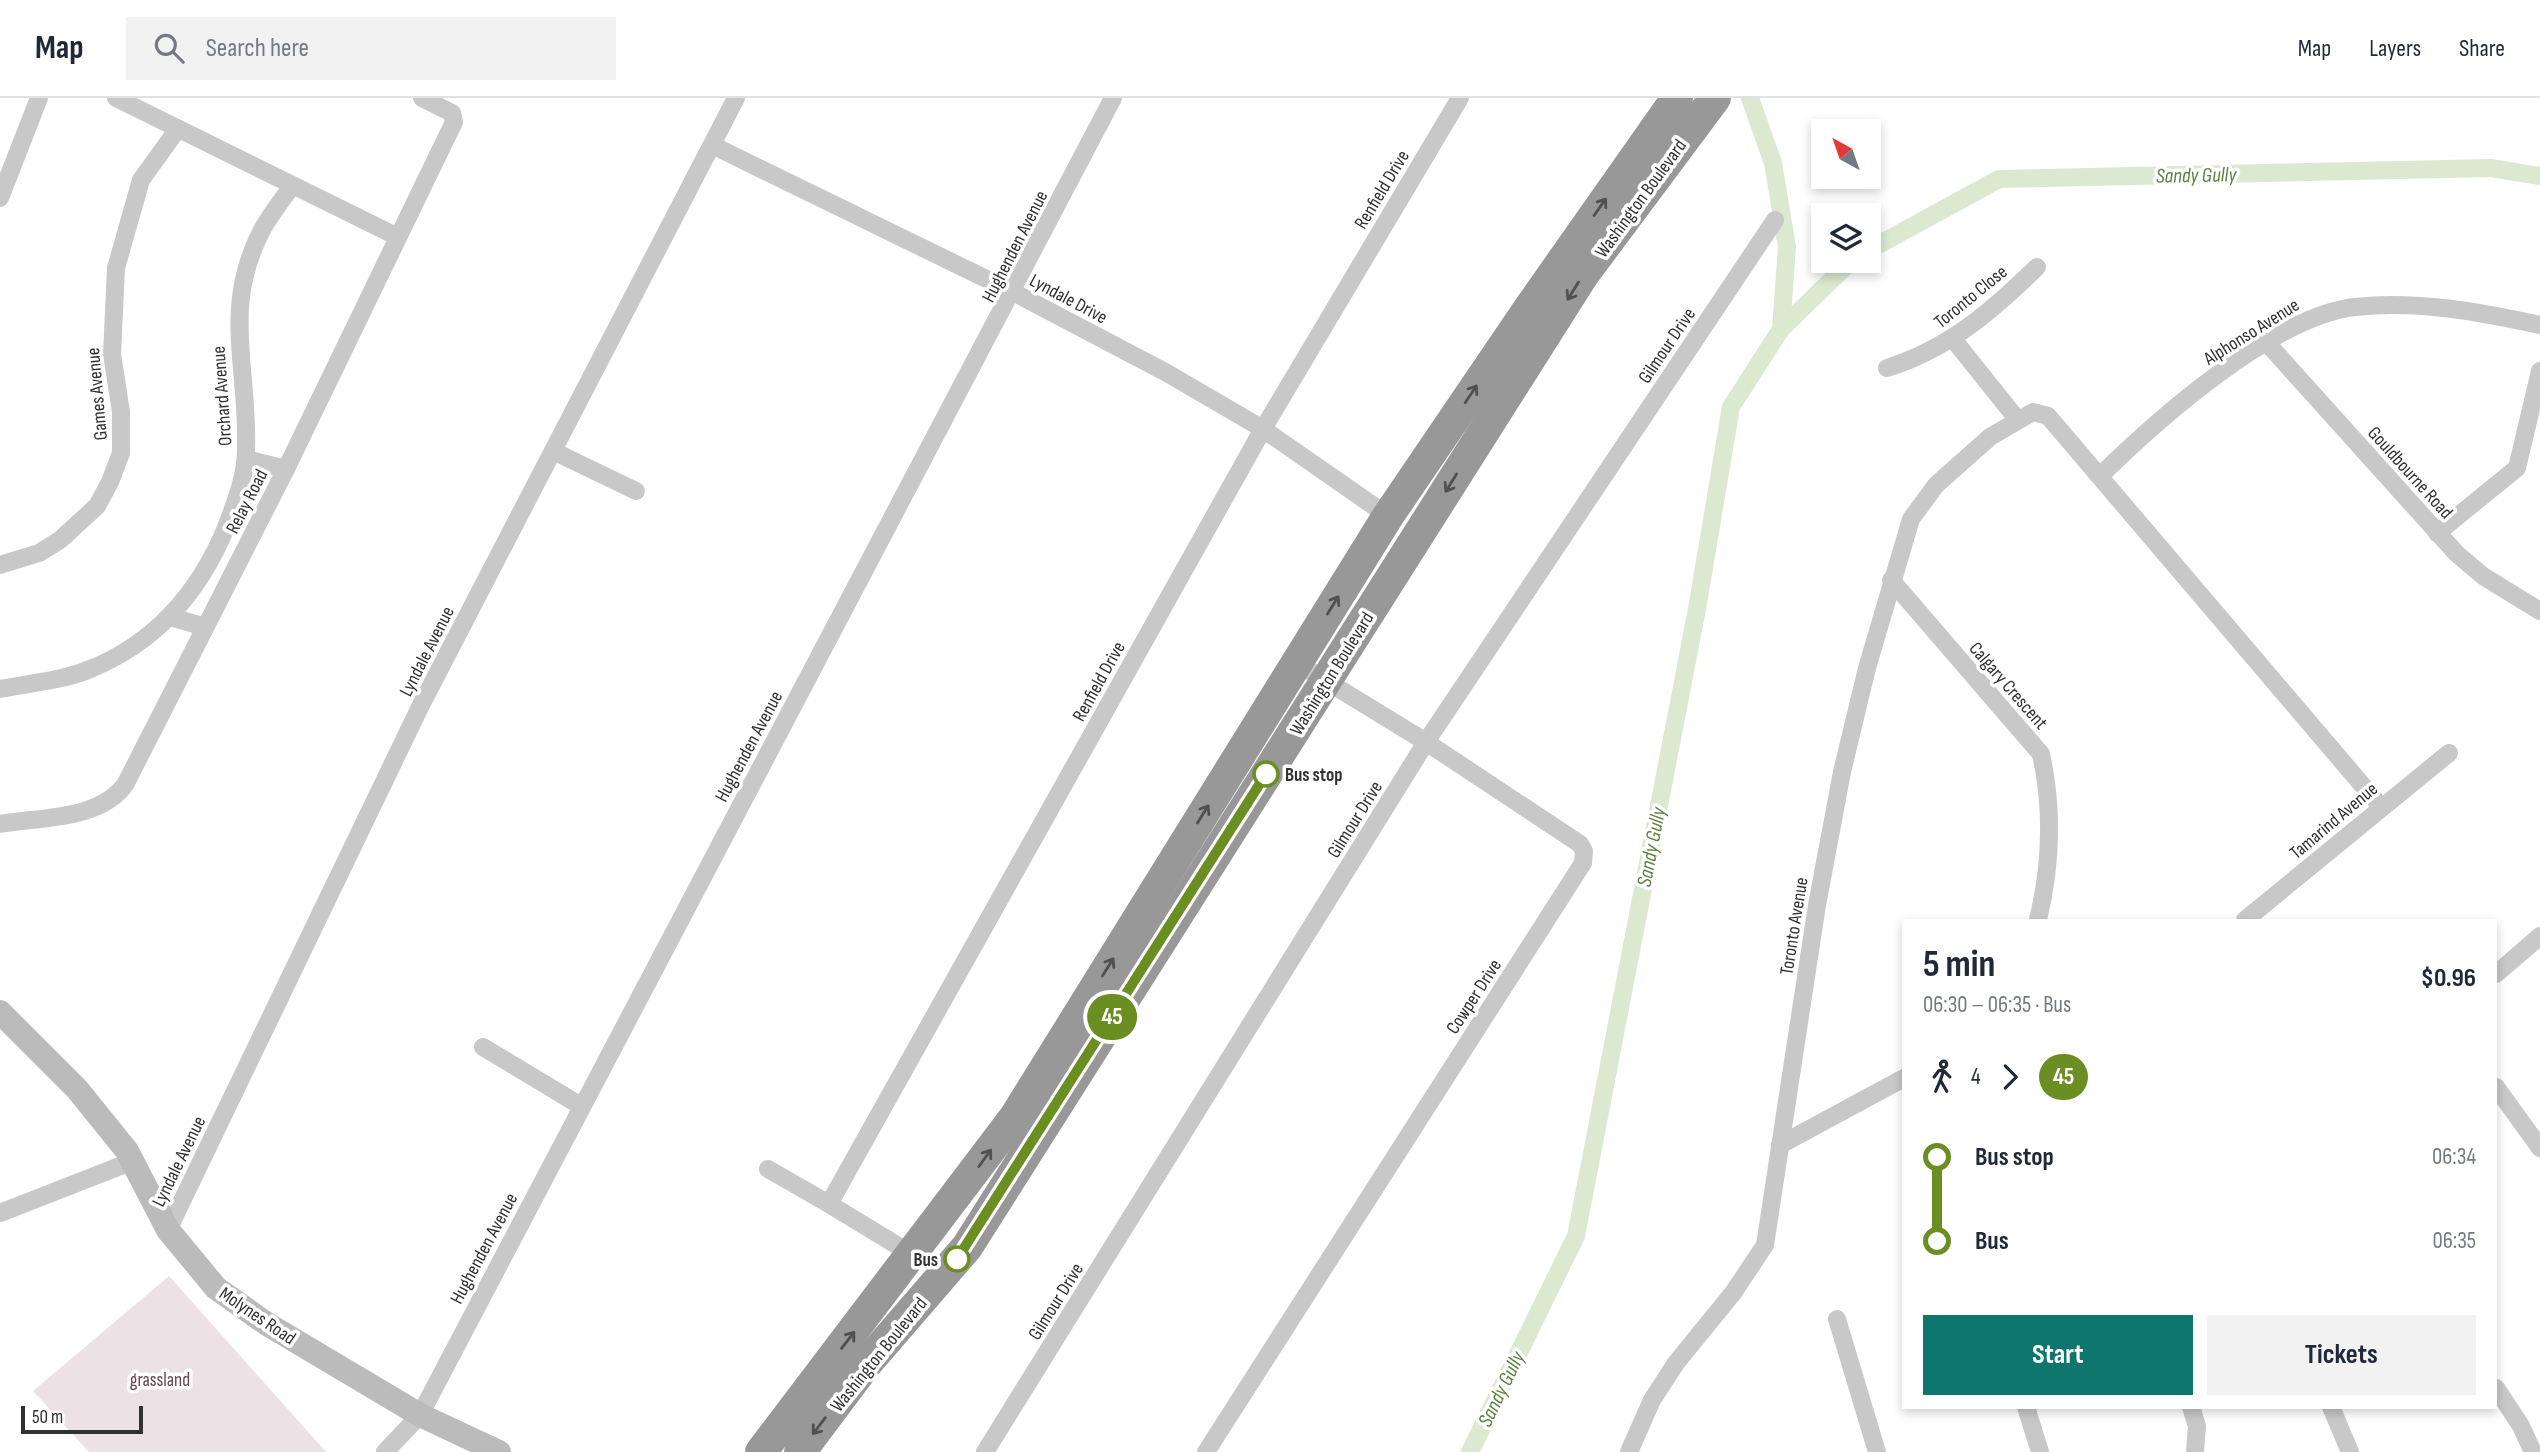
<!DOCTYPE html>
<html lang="en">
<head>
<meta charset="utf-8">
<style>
  :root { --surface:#fff; --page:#f2f2f3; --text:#1f2937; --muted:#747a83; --line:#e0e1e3; --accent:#0f766e }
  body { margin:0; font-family:"Sofia Sans Condensed",sans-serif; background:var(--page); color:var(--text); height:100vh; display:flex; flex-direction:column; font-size:26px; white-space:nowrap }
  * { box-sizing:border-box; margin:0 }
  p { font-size:23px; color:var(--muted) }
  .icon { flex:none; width:38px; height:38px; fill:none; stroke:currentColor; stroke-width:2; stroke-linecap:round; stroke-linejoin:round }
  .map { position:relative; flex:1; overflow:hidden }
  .sheet { position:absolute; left:1902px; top:821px; width:595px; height:490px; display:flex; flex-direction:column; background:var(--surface); border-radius:0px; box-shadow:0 4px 10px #0003 }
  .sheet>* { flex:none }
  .badge { padding:0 14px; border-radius:23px; font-size:24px; line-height:46px }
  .needle { width:46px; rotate:320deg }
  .tools { position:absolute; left:1811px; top:21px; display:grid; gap:14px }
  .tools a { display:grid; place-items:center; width:70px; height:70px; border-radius:0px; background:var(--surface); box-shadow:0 4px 10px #0003; font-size:35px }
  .scale { position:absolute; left:21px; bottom:18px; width:122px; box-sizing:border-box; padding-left:7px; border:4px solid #313131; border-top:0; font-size:19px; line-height:24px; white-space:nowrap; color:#313131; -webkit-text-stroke:5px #fff; paint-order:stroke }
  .map>.badge { position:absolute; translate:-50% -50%; box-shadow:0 0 0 4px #fff }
  .legs { display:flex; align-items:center; gap:10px; height:77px; padding:0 21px; font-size:23px }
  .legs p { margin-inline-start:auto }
  .summary { display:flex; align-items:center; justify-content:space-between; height:119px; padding:0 21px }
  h1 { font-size:38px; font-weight:700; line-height:52px }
  .action { display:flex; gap:14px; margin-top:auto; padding:14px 21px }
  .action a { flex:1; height:80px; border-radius:0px; background:var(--accent); color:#fff; font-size:28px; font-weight:700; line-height:80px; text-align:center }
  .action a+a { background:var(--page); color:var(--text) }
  ul { padding:0 21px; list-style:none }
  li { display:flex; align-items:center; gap:24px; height:84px; font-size:26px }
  li i { display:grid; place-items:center; width:10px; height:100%; margin:0 9px; background:currentColor }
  li i::after { content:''; width:18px; height:18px; margin:-9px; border:5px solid; border-radius:50%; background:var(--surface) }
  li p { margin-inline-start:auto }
  li:first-child i { background:linear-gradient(#0000 50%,currentColor 0) }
  li:last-child i { background:linear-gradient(currentColor 50%,#0000 0) }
  header { display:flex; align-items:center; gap:42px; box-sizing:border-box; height:98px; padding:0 35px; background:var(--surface); border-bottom:2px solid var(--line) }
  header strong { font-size:33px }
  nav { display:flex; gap:38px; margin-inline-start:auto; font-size:24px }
  .search { width:490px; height:63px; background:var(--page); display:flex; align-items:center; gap:18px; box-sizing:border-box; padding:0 24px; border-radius:0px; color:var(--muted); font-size:26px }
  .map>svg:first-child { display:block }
  .green { fill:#ece1e5 }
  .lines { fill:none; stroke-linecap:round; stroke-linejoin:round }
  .canal { stroke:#dbe9d0; stroke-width:18 }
  .street { stroke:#c8c8c8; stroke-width:18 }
  .secondary { stroke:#bbb; stroke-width:24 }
  .highway { stroke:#989898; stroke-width:32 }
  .oneway { stroke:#505050 }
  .line-1-casing { stroke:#fff; stroke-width:16 }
  .line-1 { stroke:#6b8e23; stroke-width:10 }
  .stop-1-dot { fill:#fff; stroke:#6b8e23; stroke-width:3.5 }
  .labels { text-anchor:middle; stroke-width:7; stroke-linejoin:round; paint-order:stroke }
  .street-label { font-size:19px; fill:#313131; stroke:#fff }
  .stop-label { font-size:19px; font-weight:bold; fill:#313131; stroke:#fff; text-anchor:start }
  .park-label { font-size:19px; fill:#68434e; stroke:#fff }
  .water-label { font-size:21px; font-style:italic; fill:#5e7f42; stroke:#fff }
</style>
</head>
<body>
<header>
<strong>Map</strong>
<div class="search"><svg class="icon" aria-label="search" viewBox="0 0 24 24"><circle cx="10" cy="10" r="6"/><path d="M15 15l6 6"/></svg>Search here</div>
<nav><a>Map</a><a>Layers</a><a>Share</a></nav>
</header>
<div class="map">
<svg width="2540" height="1354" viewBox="0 0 2540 1354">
  <rect width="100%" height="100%" fill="#fff"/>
  <path class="green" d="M169,1178L326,1354H89L33,1293Z"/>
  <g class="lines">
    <g class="canal">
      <path d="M1750,0L1773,65L1787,149L1781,231"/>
      <path d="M1869,152L1999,81L2491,70L2540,78"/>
      <path d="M1470,1354L1576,1138L1697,511L1731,309L1781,231L1851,163"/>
    </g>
    <g class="street">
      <path d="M116,0L398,139"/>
      <path d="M712,47L1013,194L1167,275L1263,331L1388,418"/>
      <path d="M0,100L39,0"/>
      <path d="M1953,241L2017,321"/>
      <path d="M2267,245L2457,456L2483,478L2540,513"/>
      <path d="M1887,270C1948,251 1992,213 2037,169"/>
      <path d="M553,353L636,393"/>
      <path d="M246,361L286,371"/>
      <path d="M2100,378C2158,321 2274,218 2355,209C2417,202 2480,214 2540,227"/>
      <path d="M2437,435L2517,370L2540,273"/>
      <path d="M0,467L39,455L60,442L97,408L110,384L121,355V314L112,256L116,170L141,82L177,32"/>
      <path d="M1891,482L2041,656C2053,711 2051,768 2038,822"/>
      <path d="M171,519L205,529"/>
      <path d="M0,591C30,585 60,583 88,572C156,545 200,494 227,427C236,403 246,377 246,351C249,270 221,210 262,132C270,117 282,102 292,88"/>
      <path d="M0,726C40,719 102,722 126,685L286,371L454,24L452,15L422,0"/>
      <path d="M2245,822L2449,655"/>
      <path d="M2496,876L2540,838"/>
      <path d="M483,949L581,1008"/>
      <path d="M2496,989L2540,1050"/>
      <path d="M1780,1047L1904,980"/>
      <path d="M768,1071L829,1106"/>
      <path d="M0,1115L133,1063"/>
      <path d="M168,1132L420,609L736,0"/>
      <path d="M913,1157L829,1106L1263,331L1460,0"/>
      <path d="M1837,1221L1877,1354"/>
      <path d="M2496,1290L2521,1328L2533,1354"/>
      <path d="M2026,1309L2040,1354"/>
      <path d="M2191,1309L2197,1328L2195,1354"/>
      <path d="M2331,1309L2350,1354"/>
      <path d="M385,1354L420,1317L1113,0"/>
      <path d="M985,1354L1426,644L1775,122"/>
      <path d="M1206,1354L1583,765L1584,753L1580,746L1426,644L1297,565"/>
      <path d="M1629,1354L1652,1302L1676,1265L1733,1195L1765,1147L1817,807L1842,674L1867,570L1911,421L1936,387L1990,339L2033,314L2048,318L2381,709"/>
    </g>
    <path class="secondary" d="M0,914L77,991L127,1053L168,1132L216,1190L267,1226L420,1317L499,1354"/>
    <g class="highway">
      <path d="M761,1354L1015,1019L1388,418L1530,209L1677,0"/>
      <path d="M800,1354L866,1266L967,1149L1583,177L1715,0"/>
    </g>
  </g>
  <defs><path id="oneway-shaft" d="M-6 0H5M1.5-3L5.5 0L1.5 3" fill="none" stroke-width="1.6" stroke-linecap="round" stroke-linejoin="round" transform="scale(1.75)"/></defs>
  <g class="oneway">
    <use href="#oneway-shaft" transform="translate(1600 109) rotate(-55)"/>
    <use href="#oneway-shaft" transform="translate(1573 193) rotate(122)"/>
    <use href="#oneway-shaft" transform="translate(1471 296) rotate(-56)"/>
    <use href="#oneway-shaft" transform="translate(1451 385) rotate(122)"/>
    <use href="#oneway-shaft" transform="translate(1333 507) rotate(-58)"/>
    <use href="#oneway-shaft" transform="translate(1203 716) rotate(-58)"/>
    <use href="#oneway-shaft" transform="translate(1108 869) rotate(-58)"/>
    <use href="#oneway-shaft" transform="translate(985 1060) rotate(-54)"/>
    <use href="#oneway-shaft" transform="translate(848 1242) rotate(-52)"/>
    <use href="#oneway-shaft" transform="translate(819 1328) rotate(127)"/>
  </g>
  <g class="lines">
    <defs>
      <path id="line-1" d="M957,1161L1266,676"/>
    </defs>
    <use href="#line-1" class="line-1-casing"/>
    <use href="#line-1" class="line-1"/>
  </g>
  <g class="stop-1-dot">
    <circle cx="1266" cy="676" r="12"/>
    <circle cx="957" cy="1161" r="12"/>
  </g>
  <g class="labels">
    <g class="street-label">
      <text transform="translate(1381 91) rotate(-59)" y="7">Renfield Drive</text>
      <text transform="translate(1640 100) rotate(-54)" y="7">Washington Boulevard</text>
      <text transform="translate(1014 148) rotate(-63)" y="7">Hughenden Avenue</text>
      <text transform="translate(1970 198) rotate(-39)" y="7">Toronto Close</text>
      <text transform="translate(1069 200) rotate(28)" y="7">Lyndale Drive</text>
      <text transform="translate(2251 233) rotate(-32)" y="7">Alphonso Avenue</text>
      <text transform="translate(1666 247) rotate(-56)" y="7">Gilmour Drive</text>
      <text transform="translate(96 296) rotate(-95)" y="7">Games Avenue</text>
      <text transform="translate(221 298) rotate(-94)" y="7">Orchard Avenue</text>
      <text transform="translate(2411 374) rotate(48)" y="7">Gouldbourne Road</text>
      <text transform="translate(246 403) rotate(-63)" y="7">Relay Road</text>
      <text transform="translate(426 553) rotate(-63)" y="7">Lyndale Avenue</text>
      <text transform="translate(1331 575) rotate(-58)" y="7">Washington Boulevard</text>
      <text transform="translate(1098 583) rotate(-61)" y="7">Renfield Drive</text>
      <text transform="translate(2009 587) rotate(49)" y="7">Calgary Crescent</text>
      <text transform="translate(748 648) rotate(-62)" y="7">Hughenden Avenue</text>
      <text transform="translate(1354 721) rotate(-58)" y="7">Gilmour Drive</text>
      <text transform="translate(2333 722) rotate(-40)" y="7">Tamarind Avenue</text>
      <text transform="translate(1793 828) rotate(-81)" y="7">Toronto Avenue</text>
      <text transform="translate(1473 898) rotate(-57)" y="7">Cowper Drive</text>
      <text transform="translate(178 1063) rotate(-64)" y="7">Lyndale Avenue</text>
      <text transform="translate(483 1150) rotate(-62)" y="7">Hughenden Avenue</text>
      <text transform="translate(1055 1203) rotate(-58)" y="7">Gilmour Drive</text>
      <text transform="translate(258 1217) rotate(34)" y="7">Molynes Road</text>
      <text transform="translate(878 1256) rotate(-51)" y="7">Washington Boulevard</text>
    </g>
    <g class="stop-label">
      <text x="1285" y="683">Bus stop</text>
      <text x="938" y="1168" text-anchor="end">Bus</text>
    </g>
    <g class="park-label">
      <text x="160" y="1288">grassland</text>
    </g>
    <g class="water-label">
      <text transform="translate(2196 77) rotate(-1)" y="7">Sandy Gully</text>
      <text transform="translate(1651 749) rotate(-79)" y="7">Sandy Gully</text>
      <text transform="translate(1501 1291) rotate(-64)" y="7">Sandy Gully</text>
    </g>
  </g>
</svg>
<div class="tools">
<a><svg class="needle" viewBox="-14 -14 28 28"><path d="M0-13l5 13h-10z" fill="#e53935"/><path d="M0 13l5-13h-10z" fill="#747a83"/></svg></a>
<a><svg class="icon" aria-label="layers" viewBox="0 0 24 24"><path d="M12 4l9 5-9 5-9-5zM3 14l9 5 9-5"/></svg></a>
</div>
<div class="scale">50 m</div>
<b class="badge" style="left:1112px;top:919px;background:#6b8e23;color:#fff">45</b>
<section class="sheet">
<div class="summary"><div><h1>5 min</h1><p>06:30 – 06:35 · Bus</p></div><b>$0.96</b></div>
<div class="legs"><svg class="icon" aria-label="walk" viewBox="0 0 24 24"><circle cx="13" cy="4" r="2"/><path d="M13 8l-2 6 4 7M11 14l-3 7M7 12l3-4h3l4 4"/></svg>4<svg class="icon" aria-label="forward" viewBox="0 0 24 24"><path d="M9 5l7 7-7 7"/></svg><b class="badge" style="background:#6b8e23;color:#fff">45</b></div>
<ul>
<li><i style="color:#6b8e23"></i><b>Bus stop</b><p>06:34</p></li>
<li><i style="color:#6b8e23"></i><b>Bus</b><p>06:35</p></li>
</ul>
<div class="action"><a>Start</a><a>Tickets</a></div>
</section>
</div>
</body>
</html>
